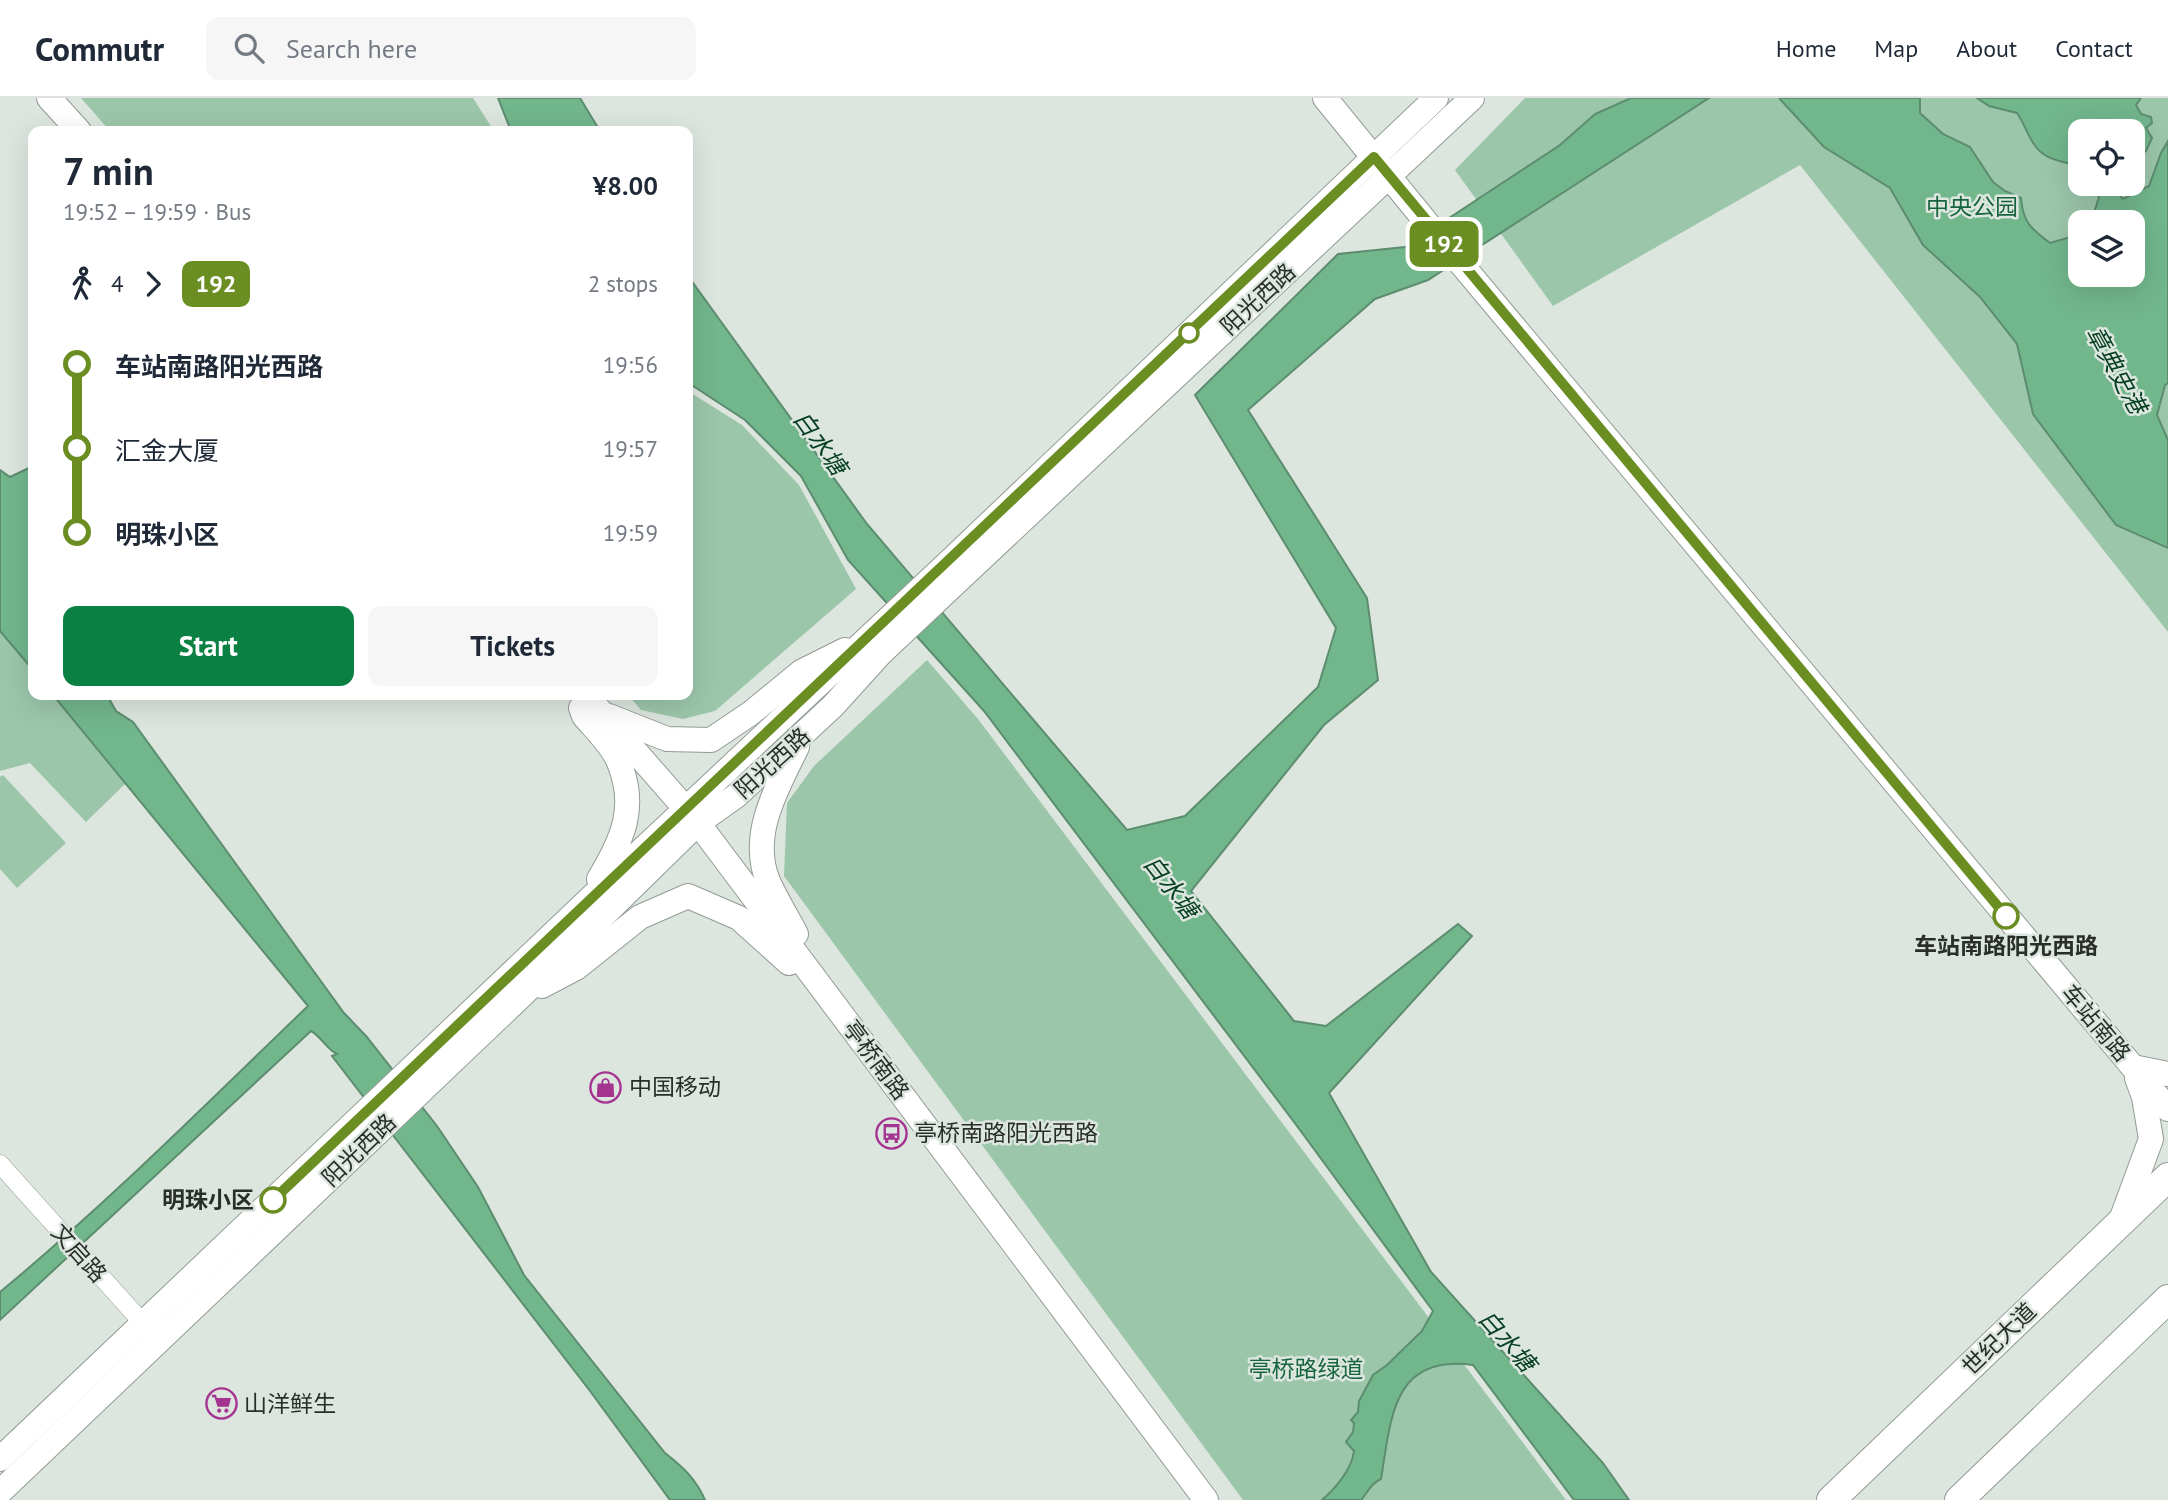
<!DOCTYPE html>
<html lang="en">
<head>
<meta charset="utf-8">
<style>
  :root { --surface:#fff; --page:#f6f6f7; --text:#1f2937; --muted:#747a83; --line:#e0e1e3; --accent:#0b8043 }
  body { margin:0; font-family:"PT Sans","Noto Sans SC",sans-serif; background:var(--page); color:var(--text); height:100vh; display:flex; flex-direction:column; font-size:26px; white-space:nowrap }
  * { box-sizing:border-box; margin:0 }
  p { font-size:23px; color:var(--muted) }
  .icon { flex:none; width:38px; height:38px; fill:none; stroke:currentColor; stroke-width:2; stroke-linecap:round; stroke-linejoin:round }
  .map { position:relative; flex:1; overflow:hidden }
  .details { position:absolute; left:28px; top:28px; width:665px; height:574px; display:flex; flex-direction:column; background:var(--surface); border-radius:14px; box-shadow:0 7px 28px #0002 }
  .details>* { flex:none }
  .badge { padding:0 14px; border-radius:10px; font-size:24px; line-height:46px }
  .tools { position:absolute; left:2068px; top:21px; display:grid; gap:14px }
  .tools a { display:grid; place-items:center; width:77px; height:77px; border-radius:14px; background:var(--surface); box-shadow:0 7px 28px #0002; font-size:35px }
  .map>.badge { position:absolute; translate:-50% -50%; box-shadow:0 0 0 4px #fff }
  .legs { display:flex; align-items:center; gap:10px; height:77px; padding:0 35px; font-size:23px }
  .legs p { margin-inline-start:auto }
  .summary { display:flex; align-items:center; justify-content:space-between; height:119px; padding:0 35px }
  h1 { font-size:38px; font-weight:700; line-height:52px }
  .action { display:flex; gap:14px; margin-top:auto; padding:14px 35px }
  .action a { flex:1; height:80px; border-radius:14px; background:var(--accent); color:#fff; font-size:28px; font-weight:700; line-height:80px; text-align:center }
  .action a+a { background:var(--page); color:var(--text) }
  ul { padding:0 35px; list-style:none }
  li { display:flex; align-items:center; gap:24px; height:84px; font-size:26px }
  li i { display:grid; place-items:center; width:10px; height:100%; margin:0 9px; background:currentColor }
  li i::after { content:''; width:18px; height:18px; margin:-9px; border:5px solid; border-radius:50%; background:var(--surface) }
  li p { margin-inline-start:auto }
  li:first-child i { background:linear-gradient(#0000 50%,currentColor 0) }
  li:last-child i { background:linear-gradient(currentColor 50%,#0000 0) }
  header { display:flex; align-items:center; gap:42px; box-sizing:border-box; height:98px; padding:0 35px; background:var(--surface); border-bottom:2px solid var(--line) }
  header strong { font-size:33px }
  nav { display:flex; gap:38px; margin-inline-start:auto; font-size:24px }
  .search { width:490px; height:63px; background:var(--page); display:flex; align-items:center; gap:18px; box-sizing:border-box; padding:0 24px; border-radius:14px; color:var(--muted); font-size:26px }
  .map>svg:first-child { display:block }
  .green { fill:#9cc6aa; fill-rule:evenodd }
  .water { fill:#72b68c; stroke:#5c8d6f; stroke-width:2 }
  .lines { fill:none; stroke-linecap:round; stroke-linejoin:round }
  .street-casing { stroke:#929b95; stroke-width:19 }
  .secondary-casing { stroke:#929b95; stroke-width:26 }
  .primary-casing { stroke:#929b95; stroke-width:30 }
  .street { stroke:#fff; stroke-width:18 }
  .secondary { stroke:#fff; stroke-width:24 }
  .primary { stroke:#fff; stroke-width:28 }
  .line-1-casing { stroke:#fff; stroke-width:16 }
  .line-1 { stroke:#6b8e23; stroke-width:10 }
  .stop-1-dot { fill:#fff; stroke:#6b8e23; stroke-width:3.5 }
  .labels { text-anchor:middle; stroke-width:5; stroke-linejoin:round; paint-order:stroke }
  .park-label { font-size:23px; fill:#17653e; stroke:#dce6df }
  .street-label { font-size:23px; fill:#2a2e2b; stroke:#dce6df }
  .stop-label { font-size:23px; font-weight:bold; fill:#2a2e2b; stroke:#dce6df }
  .poi-label { font-size:23px; fill:#2a2e2b; stroke:#dce6df; text-anchor:start }
  .water-label { font-size:24px; font-style:italic; fill:#053e22; stroke:#dce6df }
</style>
</head>
<body>
<header>
<strong>Commutr</strong>
<div class="search"><svg class="icon" aria-label="search" viewBox="0 0 24 24"><circle cx="10" cy="10" r="6"/><path d="M15 15l6 6"/></svg>Search here</div>
<nav><a>Home</a><a>Map</a><a>About</a><a>Contact</a></nav>
</header>
<div class="map">
<svg width="2168" height="1402" viewBox="0 0 2168 1402">
  <rect width="100%" height="100%" fill="#dce6df"/>
  <g class="green">
    <path d="M81,0H473L494,33H110Z"/>
    <path d="M1525,0H2168V534L1800,67L1553,208L1455,72ZM2081,33H2133V86H2081ZM2081,124H2133V177H2081Z"/>
    <path d="M688,293L742,327L799,387L856,491L715,613L683,621L641,612L628,597H688Z"/>
    <path d="M0,533L33,572V597H53L126,685L86,724L30,665L0,673Z"/>
    <path d="M927,562L978,621L1566,1402H1243L784,778L787,705L814,668Z"/>
    <path d="M3,677L66,745L17,790L0,771V679Z"/>
  </g>
  <g class="water">
    <path d="M498,0H580L600,33H511Z"/>
    <path d="M1631,0H1709L1428,182L1375,201L1248,312L1367,500L1378,582L1324,627L1191,793L1294,923L1326,928L1458,826L1472,838L1329,995L1431,1174L1603,1365L1629,1402H1574L1473,1267C1392,1256 1391,1321 1381,1381C1371,1385 1368,1394 1361,1402H1322C1335,1391 1352,1371 1354,1353L1346,1344L1353,1334L1354,1325L1351,1322L1358,1314L1359,1303L1373,1277L1387,1267L1422,1233L1433,1213L1297,1028L984,613L848,462L801,378L745,322L690,286L688,263V178L867,426L1127,732L1185,718L1318,589L1336,530L1195,297L1338,156L1405,149L1560,47L1595,16Z"/>
    <path d="M1779,0H1920V15L1943,36L1970,49L1993,84L2005,93L2021,100C2023,124 2030,130 2050,145L2081,136V177H2133V124H2091L2099,99L2092,86H2110L2123,101L2149,88L2161,55L2168,43V285L2165,287L2157,317L2168,342V450L2116,427L2033,316L2017,246L1980,199L1923,147L1890,90L1824,49Z"/>
    <path d="M1977,0H2141L2136,7L2141,16L2151,19L2152,25L2146,30L2152,40L2146,53L2138,58L2133,55V33H2081V71C2071,63 2056,65 2045,57C2030,48 2027,29 2017,15L1989,8Z"/>
    <path d="M33,368V461L29,465L33,473V572L0,533V372L10,379Z"/>
    <path d="M53,597H107L116,613L133,624L344,915L366,938L437,1028L478,1089L524,1177L665,1355C683,1369 696,1381 705,1402H670L590,1293L332,958L337,956C326,951 322,939 311,933L0,1222V1194C108,1105 207,1005 308,908Z"/>
  </g>
  <g class="lines">
    <defs>
      <path id="street" d="M0,1066L150,1233"/>
      <g id="secondary">
        <path d="M49,0L79,33"/>
        <path d="M1325,0L1427,125L2168,1011"/>
        <path d="M586,597L698,725L1206,1402"/>
        <path d="M581,610L584,618C595,631 611,646 618,662C638,708 623,741 599,781"/>
        <path d="M609,618L667,641L711,642L751,615L801,574L845,552"/>
        <path d="M796,836C787,819 776,801 768,783C749,737 777,690 797,649"/>
        <path d="M542,888L576,870L640,819L688,798L739,820L789,865"/>
        <path d="M2133,969L2168,976"/>
        <path d="M2120,1125L2151,1041L2144,999L2137,980"/>
        <path d="M0,1361L595,796L950,463L1436,0"/>
        <path d="M0,1394L517,902L698,725L736,698L833,608L881,555L1472,0"/>
      </g>
      <g id="primary">
        <path d="M1831,1402L2168,1079"/>
        <path d="M1959,1402L2168,1201"/>
      </g>
    </defs>
    <use href="#street" class="street-casing"/>
    <use href="#secondary" class="secondary-casing"/>
    <use href="#primary" class="primary-casing"/>
    <use href="#street" class="street"/>
    <use href="#secondary" class="secondary"/>
    <use href="#primary" class="primary"/>
  </g>
  <g class="lines">
    <defs>
      <path id="line-1" d="M273,1102L1374,59L2006,818"/>
    </defs>
    <use href="#line-1" class="line-1-casing"/>
    <use href="#line-1" class="line-1"/>
  </g>
  <defs>
    <symbol id="shop-ring" viewBox="-11 -11 22 22"><circle r="9.5" fill="#dce6df" stroke="#a53490" stroke-width="1.5"/><path d="M-5-2.5h2.3a2.7 3.5 0 0 1 5.4 0H5L5.5 6h-11ZM-1.5-2.5h3a1.5 2.3 0 0 0-3 0Z" fill="#a53490"/></symbol>
    <symbol id="bus-ring" viewBox="-11 -11 22 22"><circle r="9.5" fill="#dce6df" stroke="#a53490" stroke-width="1.5"/><path d="M-5-6H5V4H4V6H2V4H-2V6H-4V4H-5ZM-3.5-4V0h7V-4ZM-3.5 1.2v1.5H-2V1.2ZM2 1.2v1.5H3.5V1.2Z" fill="#a53490"/></symbol>
    <symbol id="supermarket-ring" viewBox="-11 -11 22 22"><circle r="9.5" fill="#dce6df" stroke="#a53490" stroke-width="1.5"/><path d="M-6-5.5h2.5l.6 2H6L4.5 2H-2.5L-4.4-4H-6ZM-1.5 3.2a1.3 1.3 0 1 0 .1 0ZM3 3.2a1.3 1.3 0 1 0 .1 0Z" fill="#a53490"/></symbol>
  </defs>
  <g fill-rule="evenodd">
    <use href="#shop-ring" x="588" y="972" width="35" height="35"/>
    <use href="#bus-ring" x="874" y="1018" width="35" height="35"/>
    <use href="#supermarket-ring" x="204" y="1288" width="35" height="35"/>
  </g>
  <g class="stop-1-dot">
    <circle cx="1189" cy="235" r="9"/>
    <circle cx="2006" cy="818" r="12"/>
    <circle cx="273" cy="1102" r="12"/>
  </g>
  <g class="labels">
    <g class="park-label">
      <text x="1972" y="117">中央公园</text>
      <text x="1306" y="1279">亭桥路绿道</text>
    </g>
    <g class="street-label">
      <text transform="translate(1258 201) rotate(-43)" y="8">阳光西路</text>
      <text transform="translate(772 665) rotate(-42)" y="8">阳光西路</text>
      <text transform="translate(2096 925) rotate(50)" y="8">车站南路</text>
      <text transform="translate(876 962) rotate(53)" y="8">亭桥南路</text>
      <text transform="translate(359 1052) rotate(-44)" y="8">阳光西路</text>
      <text transform="translate(79 1155) rotate(48)" y="8">文启路</text>
      <text transform="translate(1999 1241) rotate(-44)" y="8">世纪大道</text>
    </g>
    <g class="stop-label">
      <text x="2006" y="856">车站南路阳光西路</text>
      <text x="254" y="1110" text-anchor="end">明珠小区</text>
    </g>
    <g class="poi-label">
      <text x="629" y="997">中国移动</text>
      <text x="914" y="1043">亭桥南路阳光西路</text>
      <text x="244" y="1314">山洋鲜生</text>
    </g>
    <g class="water-label">
      <text transform="translate(2116 272) rotate(61)" y="8">章典史港</text>
      <text transform="translate(820 345) rotate(54)" y="8">白水塘</text>
      <text transform="translate(1171 789) rotate(52)" y="8">白水塘</text>
      <text transform="translate(1507 1243) rotate(49)" y="8">白水塘</text>
    </g>
  </g>
</svg>
<div class="tools">
<a><svg class="icon" aria-label="locate" viewBox="0 0 24 24"><circle cx="12" cy="12" r="6"/><path d="M12 2v4M12 18v4M2 12h4M18 12h4"/></svg></a>
<a><svg class="icon" aria-label="layers" viewBox="0 0 24 24"><path d="M12 4l9 5-9 5-9-5zM3 14l9 5 9-5"/></svg></a>
</div>
<b class="badge" style="left:1444px;top:146px;background:#6b8e23;color:#fff">192</b>
<section class="details">
<div class="summary"><div><h1>7 min</h1><p>19:52 – 19:59 · Bus</p></div><b>¥8.00</b></div>
<div class="legs"><svg class="icon" aria-label="walk" viewBox="0 0 24 24"><circle cx="13" cy="4" r="2"/><path d="M13 8l-2 6 4 7M11 14l-3 7M7 12l3-4h3l4 4"/></svg>4<svg class="icon" aria-label="forward" viewBox="0 0 24 24"><path d="M9 5l7 7-7 7"/></svg><b class="badge" style="background:#6b8e23;color:#fff">192</b><p>2 stops</p></div>
<ul>
<li><i style="color:#6b8e23"></i><b>车站南路阳光西路</b><p>19:56</p></li>
<li><i style="color:#6b8e23"></i><span>汇金大厦</span><p>19:57</p></li>
<li><i style="color:#6b8e23"></i><b>明珠小区</b><p>19:59</p></li>
</ul>
<div class="action"><a>Start</a><a>Tickets</a></div>
</section>
</div>
</body>
</html>
